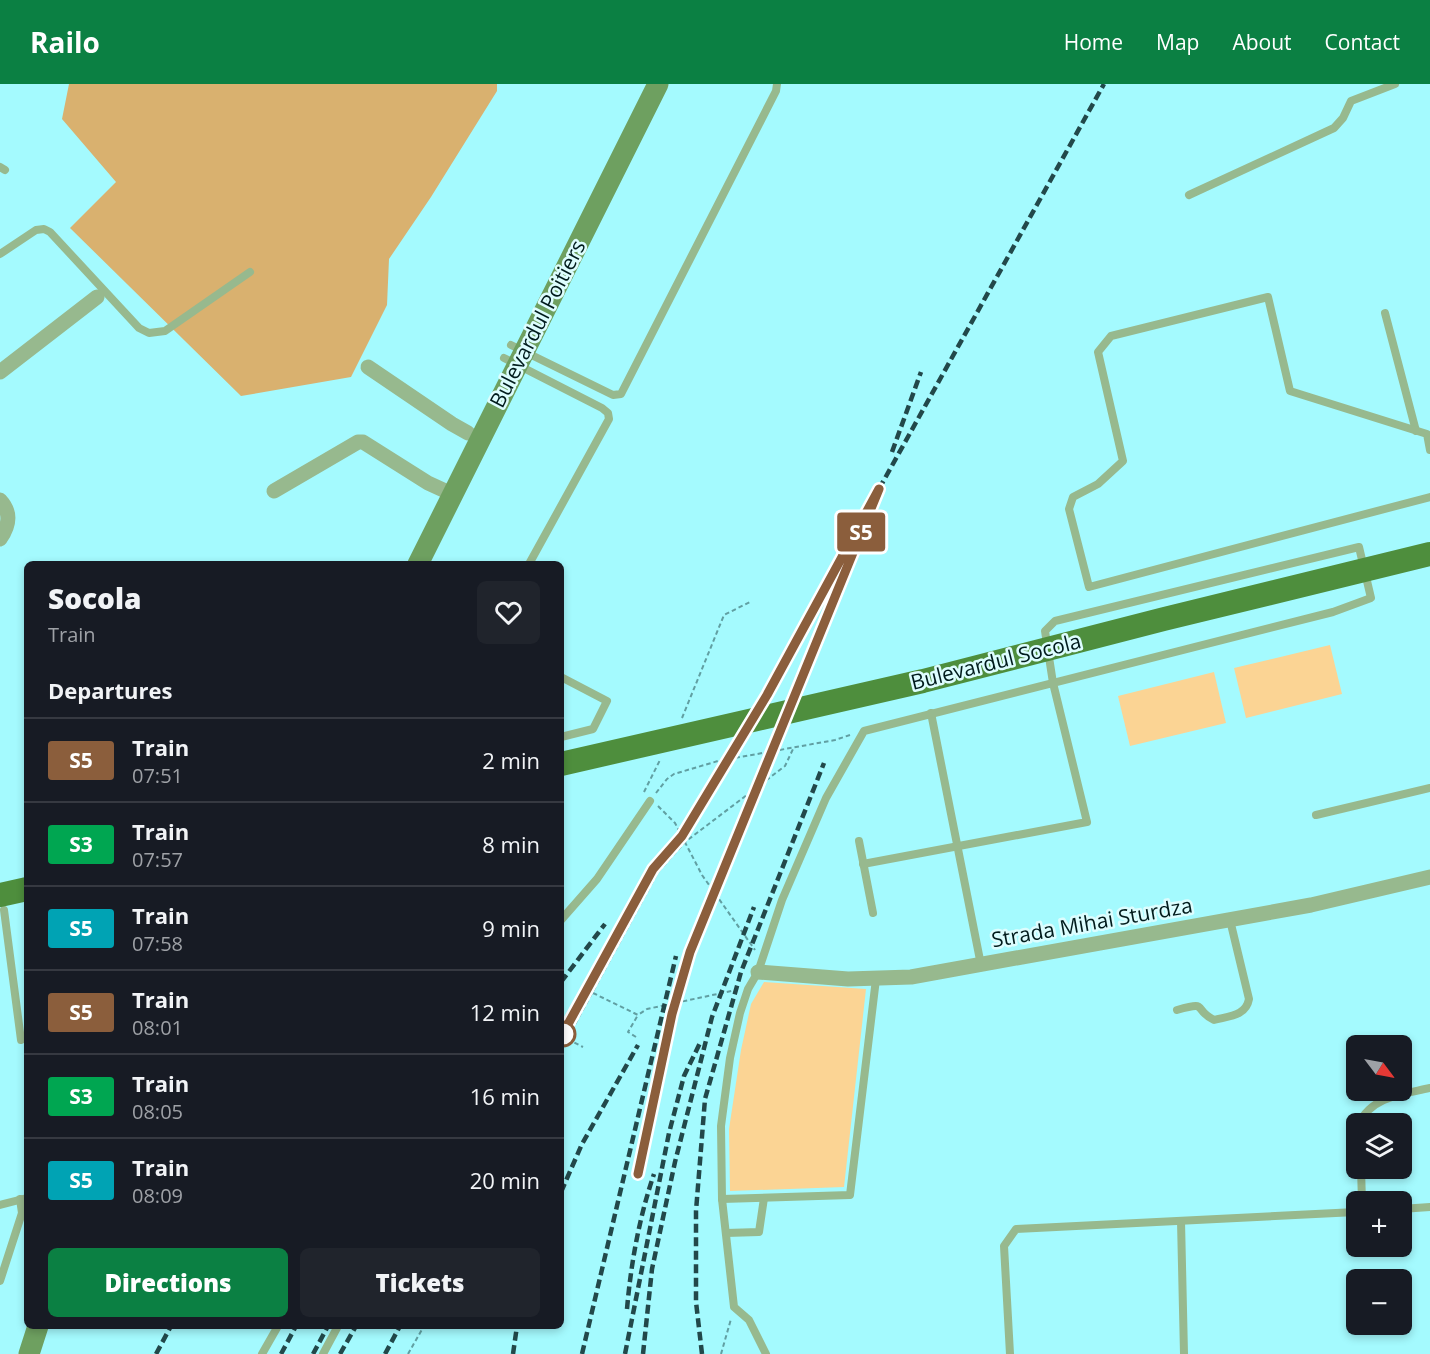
<!DOCTYPE html>
<html lang="en">
<head>
<meta charset="utf-8">
<style>
  :root { --surface:#171b24; --page:#20242c; --text:#f1f3f6; --muted:#9ea1a6; --line:#363941; --accent:#0b8043 }
  body { margin:0; font-family:"Open Sans",sans-serif; background:var(--page); color:var(--text); height:100vh; display:flex; flex-direction:column; font-size:22px; white-space:nowrap }
  * { box-sizing:border-box; margin:0 }
  p { font-size:20px; color:var(--muted) }
  .icon { flex:none; width:33px; height:33px; fill:none; stroke:currentColor; stroke-width:2; stroke-linecap:round; stroke-linejoin:round }
  .map { position:relative; flex:1; overflow:hidden }
  .panel { position:absolute; left:24px; top:477px; width:540px; height:768px; display:flex; flex-direction:column; background:var(--surface); border-radius:9px; box-shadow:0 3px 9px #0003 }
  .panel>* { flex:none }
  .badge { padding:0 12px; border-radius:4px; font-size:21px; line-height:39px }
  .needle { width:39px; rotate:122deg }
  .controls { position:absolute; left:1346px; top:951px; display:grid; gap:12px }
  .controls a { display:grid; place-items:center; width:66px; height:66px; border-radius:9px; background:var(--surface); box-shadow:0 3px 9px #0003; font-size:30px }
  .map>.badge { position:absolute; translate:-50% -50%; box-shadow:0 0 0 3px #fff }
  h2 { padding:0 24px; font-size:22px; line-height:54px }
  .round { display:grid; place-items:center; flex:none; width:63px; height:63px; border-radius:9px; background:var(--page) }
  .head { display:flex; align-items:center; justify-content:space-between; height:102px; padding:0 24px }
  h1 { font-size:28px; font-weight:800; line-height:45px }
  .cta { display:flex; gap:12px; margin-top:auto; padding:12px 24px }
  .cta a { flex:1; height:69px; border-radius:9px; background:var(--accent); color:#fff; font-size:24px; font-weight:800; line-height:69px; text-align:center }
  .cta a+a { background:var(--page); color:var(--text) }
  ul { padding:0; list-style:none }
  li { display:flex; align-items:center; gap:18px; height:84px; padding:0 24px; border-top:2px solid var(--line) }
  li div { flex:1 }
  li b { display:block; font-size:22px }
  li em { font-style:normal }
  li .badge { min-width:66px; font-weight:700; text-align:center }
  header { display:flex; align-items:center; gap:36px; box-sizing:border-box; height:84px; padding:0 30px; background:var(--accent); color:#fff }
  header strong { font-size:28px }
  nav { display:flex; gap:33px; margin-inline-start:auto; font-size:21px }
  .map>svg:first-child { display:block }
  .green { fill:#fbd494 }
  .forest { fill:#d9b16f }
  .lines { fill:none; stroke-linecap:round; stroke-linejoin:round }
  .path { stroke:#619fa2; stroke-width:2; stroke-dasharray:4.5 3; stroke-linecap:butt }
  .service { stroke:#97b98e; stroke-width:8 }
  .minor { stroke:#97b98e; stroke-width:15 }
  .secondary { stroke:#6ea060; stroke-width:21 }
  .primary { stroke:#4e8e3d; stroke-width:24 }
  .rail { stroke:#22484a; stroke-width:4.5; stroke-dasharray:9 4.5; stroke-linecap:butt }
  .line-casing { stroke:#fff; stroke-width:14 }
  .line { stroke:#8b5e3c; stroke-width:9 }
  .stop-dot { fill:#fff; stroke:#8b5e3c; stroke-width:3 }
  .labels { text-anchor:middle; stroke-width:5; stroke-linejoin:round; paint-order:stroke }
  .street-label { font-size:21px; fill:#011b1c; stroke:#ddfdfe }
</style>
</head>
<body>
<header>
<strong>Railo</strong>
<nav><a>Home</a><a>Map</a><a>About</a><a>Contact</a></nav>
</header>
<div class="map">
<svg width="1430" height="1270" viewBox="0 0 1430 1270">
  <rect width="100%" height="100%" fill="#a4fafe"/>
  <g class="green">
    <path d="M1330,561L1342,610L1246,634L1234,584Z"/>
    <path d="M1214,588L1226,639L1130,662L1118,612Z"/>
    <path d="M764,898L866,905L844,1103L730,1107L729,1045L741,966L751,920Z"/>
  </g>
  <path class="forest" d="M69,0H497V7L431,113L389,175L387,221L351,293L241,312L70,144L116,98L62,35Z"/>
  <g class="lines">
    <g class="path">
      <path d="M682,634L724,531L750,518"/>
      <path d="M644,708L660,676"/>
      <path d="M656,709L667,695L674,690L718,677L835,656L850,651"/>
      <path d="M658,722L675,739L702,791L755,866"/>
      <path d="M593,909L638,931L647,925L736,906"/>
      <path d="M561,952L583,963"/>
      <path d="M636,953L628,948L638,931"/>
      <path d="M561,966L658,788L685,758L785,682L794,663"/>
      <path d="M408,1270L424,1242"/>
      <path d="M721,1270L731,1235"/>
    </g>
    <g class="service">
      <path d="M0,83L5,86"/>
      <path d="M1189,111L1334,44L1343,34L1351,17L1395,0"/>
      <path d="M0,170L36,146L44,145L50,148L139,244L149,249L165,247L250,188"/>
      <path d="M1385,229L1416,347"/>
      <path d="M511,261L613,311L621,310L776,7L777,0"/>
      <path d="M504,274L602,324L608,329L609,335L529,480"/>
      <path d="M1430,366L1427,350L1290,307L1268,213L1111,252L1098,268L1123,377L1098,400L1073,413L1069,425L1089,503L1430,413"/>
      <path d="M561,593L607,617L593,645L561,653"/>
      <path d="M931,629L981,881"/>
      <path d="M1316,731L1430,704"/>
      <path d="M859,757L873,829"/>
      <path d="M4,826L21,956"/>
      <path d="M561,836L597,795L650,717"/>
      <path d="M1177,926C1210,917 1192,925 1214,936C1229,932 1246,932 1249,915L1230,836"/>
      <path d="M1359,1040C1371,1012 1404,1010 1430,1004"/>
      <path d="M1361,1084L1362,1118"/>
      <path d="M722,1115L850,1111L876,895"/>
      <path d="M0,1121L27,1114"/>
      <path d="M1401,1125L1430,1123"/>
      <path d="M1181,1137L1184,1270"/>
      <path d="M726,1149L759,1148L764,1114"/>
      <path d="M0,1197L22,1129L20,1115"/>
      <path d="M262,1270L278,1242"/>
      <path d="M323,1270L338,1242"/>
      <path d="M766,1270L749,1236L734,1223L722,1115L721,1042L730,974L740,929L748,905L758,888L782,816L826,714L864,647L1333,528L1371,514L1359,463L1055,537L1045,547L1053,599L1087,738L863,780"/>
      <path d="M1010,1270L1004,1162L1016,1145L1356,1128"/>
    </g>
    <g class="minor">
      <path d="M368,283L452,340L468,349"/>
      <path d="M0,288L97,213"/>
      <path d="M274,407L358,358H363L428,399L452,410"/>
      <path d="M0,416C12,429 9,442 0,455"/>
      <path d="M758,888L848,895L911,893L1311,821L1430,793"/>
    </g>
    <g class="secondary">
      <path d="M418,480L658,0"/>
      <path d="M29,1270L38,1242"/>
    </g>
    <g class="primary">
      <path d="M561,680L923,597L1164,535L1430,470"/>
      <path d="M0,811L27,805"/>
    </g>
    <g class="rail">
      <path d="M892,368L921,288"/>
      <path d="M561,898L605,840"/>
      <path d="M561,953L653,785L682,752L767,611L879,405L1104,0"/>
      <path d="M638,1090L672,930L690,868L856,460"/>
      <path d="M561,1108L582,1060L638,961"/>
      <path d="M627,1225C631,1179 639,1134 654,1090"/>
      <path d="M156,1270L171,1242"/>
      <path d="M281,1270L296,1242"/>
      <path d="M313,1270L328,1242"/>
      <path d="M340,1270L356,1242"/>
      <path d="M385,1270L400,1242"/>
      <path d="M513,1270L517,1242"/>
      <path d="M582,1270L676,872"/>
      <path d="M625,1270L669,1049L684,992L700,959"/>
      <path d="M643,1270L652,1185L675,1078L712,933L754,823"/>
      <path d="M702,1270L696,1218V1127L705,1015L741,888L824,679"/>
    </g>
  </g>
  <g class="lines">
    <defs>
      <path id="line" d="M561,953L653,785L682,752L767,611L879,405L690,868L672,930L638,1090"/>
    </defs>
    <use href="#line" class="line-casing"/>
    <use href="#line" class="line"/>
  </g>
  <circle class="stop-dot" cx="563" cy="950" r="12"/>
  <g class="labels">
    <g class="street-label">
      <text transform="translate(538 240) rotate(-63)" y="7">Bulevardul Poitiers</text>
      <text transform="translate(996 578) rotate(-14)" y="7">Bulevardul Socola</text>
      <text transform="translate(1092 839) rotate(-10)" y="7">Strada Mihai Sturdza</text>
    </g>
  </g>
</svg>
<div class="controls">
<a><svg class="needle" viewBox="-14 -14 28 28"><path d="M0-13l5 13h-10z" fill="#e53935"/><path d="M0 13l5-13h-10z" fill="#9ea1a6"/></svg></a>
<a><svg class="icon" aria-label="layers" viewBox="0 0 24 24"><path d="M12 4l9 5-9 5-9-5zM3 14l9 5 9-5"/></svg></a>
<a>+</a>
<a>−</a>
</div>
<b class="badge" style="left:861px;top:448px;background:#8b5e3c;color:#fff">S5</b>
<section class="panel">
<div class="head"><div><h1>Socola</h1><p>Train</p></div><a class="round"><svg class="icon" aria-label="heart" viewBox="0 0 24 24"><path d="M12 20l-8-8c-3-5 5-10 8-4 3-6 11-1 8 4z"/></svg></a></div>
<h2>Departures</h2>
<ul>
<li><span class="badge" style="background:#8b5e3c;color:#fff">S5</span><div><b>Train</b><p>07:51</p></div><em>2 min</em></li>
<li><span class="badge" style="background:#00a651;color:#fff">S3</span><div><b>Train</b><p>07:57</p></div><em>8 min</em></li>
<li><span class="badge" style="background:#00a3b4;color:#fff">S5</span><div><b>Train</b><p>07:58</p></div><em>9 min</em></li>
<li><span class="badge" style="background:#8b5e3c;color:#fff">S5</span><div><b>Train</b><p>08:01</p></div><em>12 min</em></li>
<li><span class="badge" style="background:#00a651;color:#fff">S3</span><div><b>Train</b><p>08:05</p></div><em>16 min</em></li>
<li><span class="badge" style="background:#00a3b4;color:#fff">S5</span><div><b>Train</b><p>08:09</p></div><em>20 min</em></li>
</ul>
<div class="cta"><a>Directions</a><a>Tickets</a></div>
</section>
</div>
</body>
</html>
